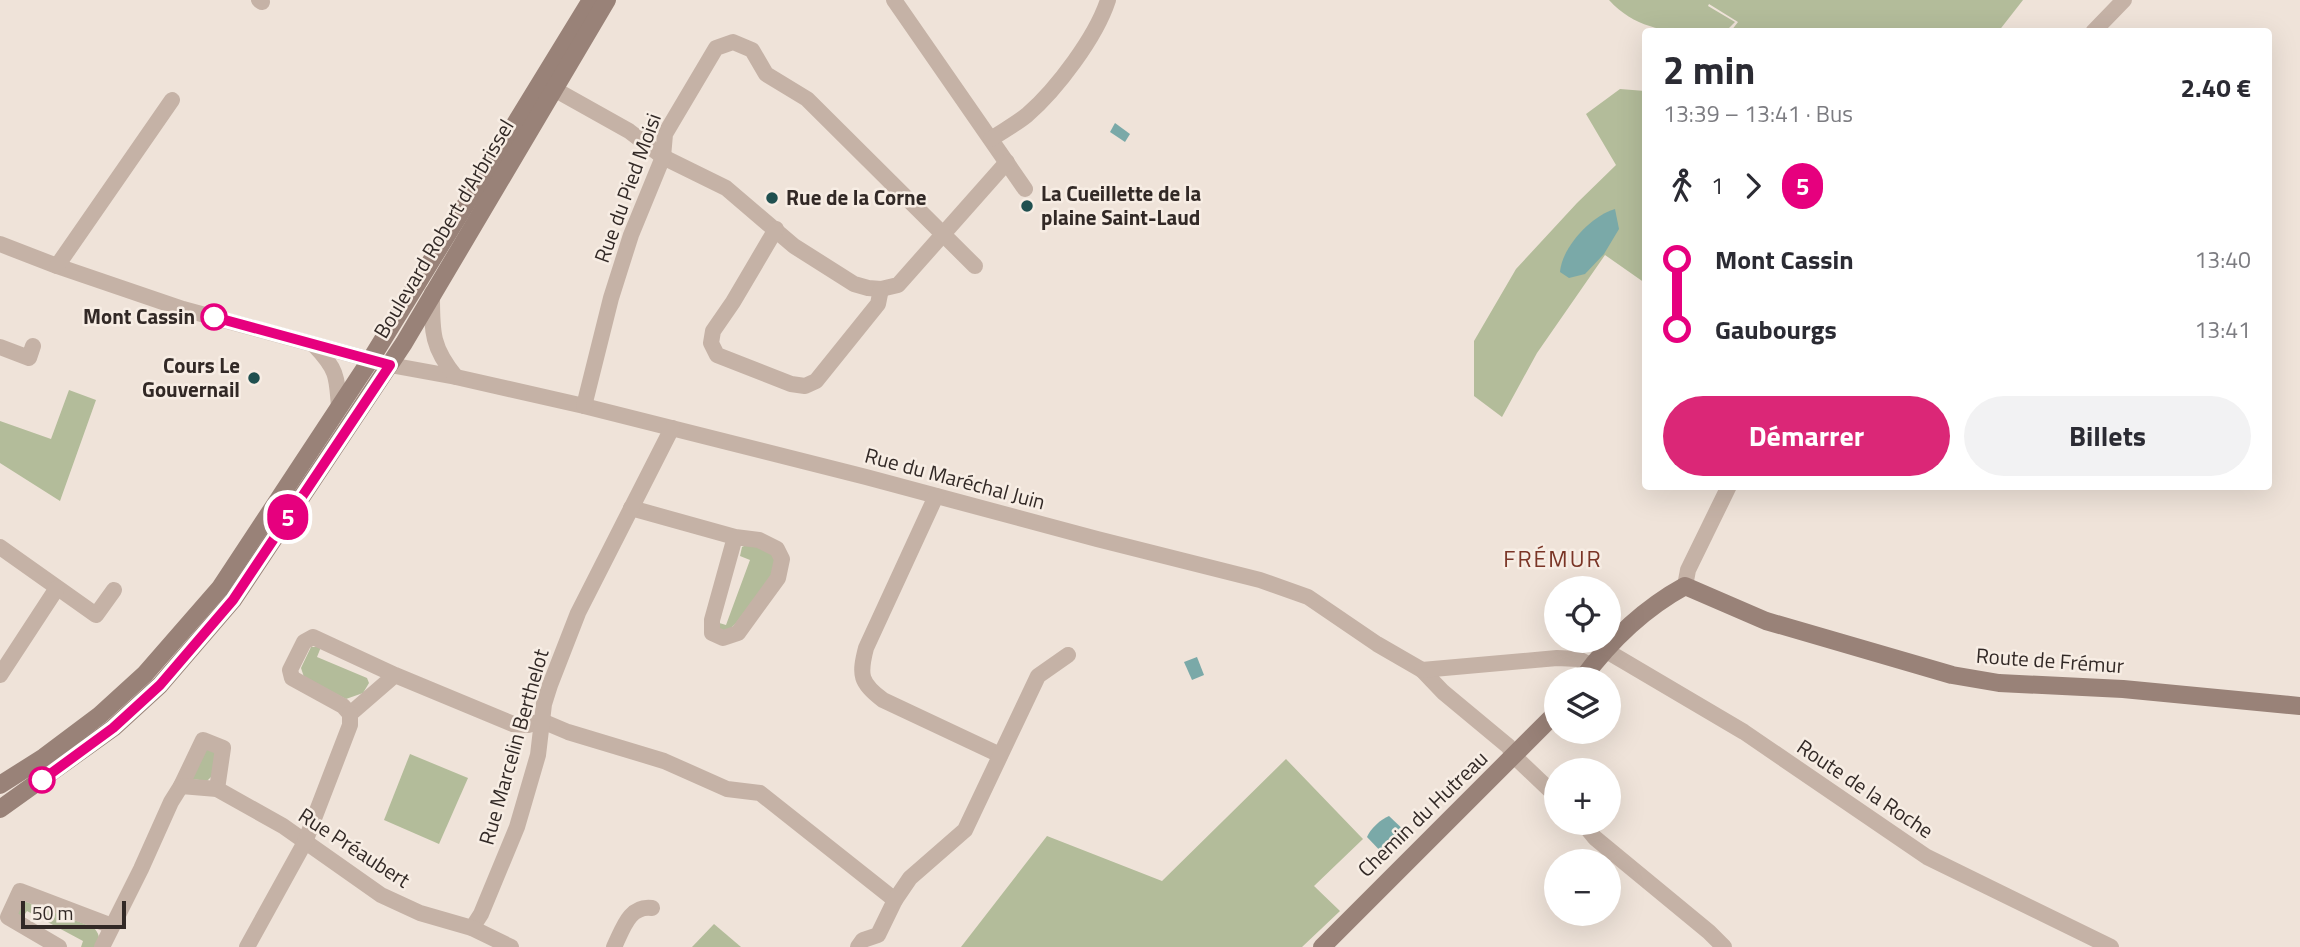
<!DOCTYPE html>
<html lang="fr">
<head>
<meta charset="utf-8">
<style>
  :root { --surface:#fff; --page:#f2f2f3; --text:#2b2b33; --muted:#7c7c81; --accent:#db2777 }
  body { margin:0; font-family:"Titillium Web",sans-serif; background:var(--page); color:var(--text); height:100vh; display:flex; flex-direction:column; font-size:26px; white-space:nowrap }
  * { box-sizing:border-box; margin:0 }
  p { font-size:23px; color:var(--muted) }
  .icon { flex:none; width:38px; height:38px; fill:none; stroke:currentColor; stroke-width:2; stroke-linecap:round; stroke-linejoin:round }
  .map { position:relative; flex:1; overflow:hidden }
  .details { position:absolute; left:1642px; top:28px; width:630px; height:462px; display:flex; flex-direction:column; background:var(--surface); border-radius:7px; box-shadow:0 7px 28px #0002 }
  .details>* { flex:none }
  .badge { padding:0 14px; border-radius:23px; font-size:24px; line-height:46px }
  .controls { position:absolute; left:1544px; top:576px; display:grid; gap:14px }
  .controls a { display:grid; place-items:center; width:77px; height:77px; border-radius:50%; background:var(--surface); box-shadow:0 7px 28px #0002; font-size:35px }
  .scale { position:absolute; left:21px; bottom:18px; width:105px; box-sizing:border-box; padding-left:7px; border:4px solid #322926; border-top:0; font-size:19px; line-height:24px; white-space:nowrap; color:#322926; -webkit-text-stroke:5px #f7ede4; paint-order:stroke }
  .map>.badge { position:absolute; translate:-50% -50%; box-shadow:0 0 0 4px #fff }
  .legs { display:flex; align-items:center; gap:10px; height:77px; padding:0 21px; font-size:23px }
  .legs p { margin-inline-start:auto }
  .overview { display:flex; align-items:center; justify-content:space-between; height:119px; padding:0 21px }
  h1 { font-size:38px; font-weight:700; line-height:52px }
  .button { display:flex; gap:14px; margin-top:auto; padding:14px 21px }
  .button a { flex:1; height:80px; border-radius:42px; background:var(--accent); color:#fff; font-size:28px; font-weight:700; line-height:80px; text-align:center }
  .button a+a { background:var(--page); color:var(--text) }
  ul { padding:0 21px; list-style:none }
  li { display:flex; align-items:center; gap:24px; height:70px; font-size:26px }
  li i { display:grid; place-items:center; width:10px; height:100%; margin:0 9px; background:currentColor }
  li i::after { content:''; width:18px; height:18px; margin:-9px; border:5px solid; border-radius:50%; background:var(--surface) }
  li p { margin-inline-start:auto }
  li:first-child i { background:linear-gradient(#0000 50%,currentColor 0) }
  li:last-child i { background:linear-gradient(currentColor 50%,#0000 0) }
  .map>svg:first-child { display:block }
  .green { fill:#b3bc9a }
  .water { fill:#7aa9a8 }
  .lines { fill:none; stroke-linecap:round; stroke-linejoin:round }
  .street { stroke:#c5b2a6; stroke-width:16 }
  .secondary { stroke:#998278; stroke-width:18 }
  .line-1-casing { stroke:#fff; stroke-width:16 }
  .line-1 { stroke:#e6007e; stroke-width:10 }
  .poi-dot { fill:#205050; stroke:#f7ede4; stroke-width:2.5 }
  .stop-1-dot { fill:#fff; stroke:#e6007e; stroke-width:3.5 }
  .labels { text-anchor:middle; stroke-width:5; stroke-linejoin:round; paint-order:stroke }
  .street-label { font-size:21px; fill:#322926; stroke:#f7ede4 }
  .poi-label { font-size:21px; font-weight:bold; fill:#322926; stroke:#f7ede4; text-anchor:start }
  .stop-label { font-size:21px; font-weight:bold; fill:#322926; stroke:#f7ede4; text-anchor:end }
  .neighbourhood-label { font-size:23px; letter-spacing:2px; fill:#7a3526; stroke:#f7ede4 }
</style>
</head>
<body>
<div class="map">
<svg width="2300" height="947" viewBox="0 0 2300 947">
  <rect width="100%" height="100%" fill="#efe3d9"/>
  <g class="green">
    <path d="M1609,0H2023L1998,32L1731,31L1738,22L1709,4L1708,6L1735,22L1726,31C1682,32 1642,36 1609,0Z"/>
    <path d="M1620,89L1645,91V283L1605,255L1537,353L1502,417L1474,396V341L1516,269L1577,203L1616,165L1586,114Z"/>
    <path d="M69,390L96,400L60,501L0,463V421L51,439Z"/>
    <path d="M750,543L765,548L775,558L772,575L736,623L729,630L720,631L716,622L726,625L750,560L740,556L742,547Z"/>
    <path d="M311,647H321L317,657L367,678L369,683L363,693L346,699L304,677L301,668Z"/>
    <path d="M206,747L217,752L212,776L207,781L192,779Z"/>
    <path d="M410,754L468,778L439,844L384,820Z"/>
    <path d="M1286,759L1363,839L1314,886L1340,911L1302,947H961L1047,836L1162,881Z"/>
    <path d="M24,901L93,927C99,933 101,939 97,947H81L83,941L27,911L21,920L17,915L18,906Z"/>
    <path d="M714,924L741,947H692Z"/>
  </g>
  <g class="water">
    <path d="M1115,123L1130,134L1125,142L1110,132Z"/>
    <path d="M1615,209L1619,229L1604,254L1585,274L1569,278L1560,272C1562,247 1591,216 1615,209Z"/>
    <path d="M1197,657L1204,675L1192,680L1184,662Z"/>
    <path d="M1389,816L1409,835L1387,858L1367,837C1370,829 1381,819 1389,816Z"/>
  </g>
  <g class="lines">
    <g class="street">
      <path d="M259,0L262,2"/>
      <path d="M894,0L1025,189"/>
      <path d="M2093,32L2124,0"/>
      <path d="M554,89L629,131L663,157L726,188L794,246L854,284L868,288L881,289L898,285L1007,162"/>
      <path d="M991,139C1003,131 1016,124 1027,115C1057,89 1096,37 1108,0"/>
      <path d="M776,229L733,302L713,331L711,343L717,355L791,384L805,386L816,381L878,304L881,289"/>
      <path d="M0,244L57,266L183,309L390,365L456,377L584,406L866,477L1097,539L1260,580L1308,597L1377,644L1422,670L1443,692L1508,746L1515,757L1556,796"/>
      <path d="M57,266L172,100"/>
      <path d="M432,293C432,331 431,347 456,377"/>
      <path d="M314,345C337,369 337,376 339,408"/>
      <path d="M0,347L29,358L33,346"/>
      <path d="M584,406L611,298L631,235L663,157L665,134L716,48L733,42L752,50L766,74L807,99L975,266"/>
      <path d="M936,496L866,648C859,675 860,683 883,700L1000,755"/>
      <path d="M631,508L735,537L759,540L777,549L782,559L778,578L738,633L723,638L712,633V620L735,537"/>
      <path d="M0,547L96,615L114,590"/>
      <path d="M1685,586L1688,570L1729,486"/>
      <path d="M1605,650L1744,732L1927,857L2111,947"/>
      <path d="M1422,670L1557,658L1578,659L1592,666"/>
      <path d="M0,675L57,588"/>
      <path d="M395,675L350,714L343,706L292,678L290,670L304,642L313,637L395,675L513,724L528,725L542,721L568,732L664,761L727,789L760,793L895,900"/>
      <path d="M181,786L203,740L223,748L217,789"/>
      <path d="M1582,822L1595,838L1709,932L1724,947"/>
      <path d="M472,928L481,914L517,827L538,755L544,704L550,685L578,613L672,428"/>
      <path d="M59,947L8,917L20,891L112,926"/>
      <path d="M102,947L141,869L171,802L181,786L217,789L283,826L381,895L420,913L472,928L511,947"/>
      <path d="M247,947L305,842L350,725V714"/>
      <path d="M614,947C623,929 629,905 652,908"/>
      <path d="M858,947L863,940L878,935L895,900L910,878L965,830L1038,676L1068,655"/>
    </g>
    <g class="secondary">
      <path d="M1582,679C1610,641 1643,609 1685,586L1766,621L1952,675L1999,683L2123,689L2300,706"/>
      <path d="M0,785L44,757L100,715L145,674L220,588L371,359L591,0"/>
      <path d="M0,809L113,728L160,685L233,600L404,343L607,0"/>
      <path d="M1322,947L1556,713"/>
    </g>
  </g>
  <g class="lines">
    <defs>
      <path id="line-1" d="M42,780L113,728L160,685L233,600L390,365L214,317"/>
    </defs>
    <use href="#line-1" class="line-1-casing"/>
    <use href="#line-1" class="line-1"/>
  </g>
  <g class="poi-dot">
    <circle cx="772" cy="198" r="7"/>
    <circle cx="1027" cy="206" r="7"/>
    <circle cx="254" cy="378" r="7"/>
  </g>
  <g class="stop-1-dot">
    <circle cx="214" cy="317" r="12"/>
    <circle cx="42" cy="780" r="12"/>
  </g>
  <g class="labels">
    <g class="street-label">
      <text transform="translate(628 188) rotate(-70)" y="7">Rue du Pied Moisi</text>
      <text transform="translate(444 229) rotate(-59)" y="7">Boulevard Robert d'Arbrissel</text>
      <text transform="translate(955 479) rotate(15)" y="7">Rue du Maréchal Juin</text>
      <text transform="translate(2050 661) rotate(4)" y="7">Route de Frémur</text>
      <text transform="translate(514 747) rotate(-74)" y="7">Rue Marcelin Berthelot</text>
      <text transform="translate(1865 789) rotate(34)" y="7">Route de la Roche</text>
      <text transform="translate(1423 814) rotate(-44)" y="7">Chemin du Hutreau</text>
      <text transform="translate(354 848) rotate(33)" y="7">Rue Préaubert</text>
    </g>
    <g class="poi-label">
      <text x="1041" y="201">La Cueillette de la<tspan x="1041" dy="24">plaine Saint-Laud</tspan></text>
      <text x="786" y="205">Rue de la Corne</text>
      <text x="240" y="373" text-anchor="end">Cours Le<tspan x="240" dy="24">Gouvernail</tspan></text>
    </g>
    <g class="stop-label">
      <text x="195" y="324">Mont Cassin</text>
    </g>
    <g class="neighbourhood-label">
      <text x="1553" y="567">FRÉMUR</text>
    </g>
  </g>
</svg>
<div class="controls">
<a><svg class="icon" aria-label="locate" viewBox="0 0 24 24"><circle cx="12" cy="12" r="6"/><path d="M12 2v4M12 18v4M2 12h4M18 12h4"/></svg></a>
<a><svg class="icon" aria-label="layers" viewBox="0 0 24 24"><path d="M12 4l9 5-9 5-9-5zM3 14l9 5 9-5"/></svg></a>
<a>+</a>
<a>−</a>
</div>
<div class="scale">50 m</div>
<b class="badge" style="left:288px;top:517px;background:#e6007e;color:#fff">5</b>
<section class="details">
<div class="overview"><div><h1>2 min</h1><p>13:39 – 13:41 · Bus</p></div><b>2.40 €</b></div>
<div class="legs"><svg class="icon" aria-label="walk" viewBox="0 0 24 24"><circle cx="13" cy="4" r="2"/><path d="M13 8l-2 6 4 7M11 14l-3 7M7 12l3-4h3l4 4"/></svg>1<svg class="icon" aria-label="forward" viewBox="0 0 24 24"><path d="M9 5l7 7-7 7"/></svg><b class="badge" style="background:#e6007e;color:#fff">5</b></div>
<ul>
<li><i style="color:#e6007e"></i><b>Mont Cassin</b><p>13:40</p></li>
<li><i style="color:#e6007e"></i><b>Gaubourgs</b><p>13:41</p></li>
</ul>
<div class="button"><a>Démarrer</a><a>Billets</a></div>
</section>
</div>
</body>
</html>
